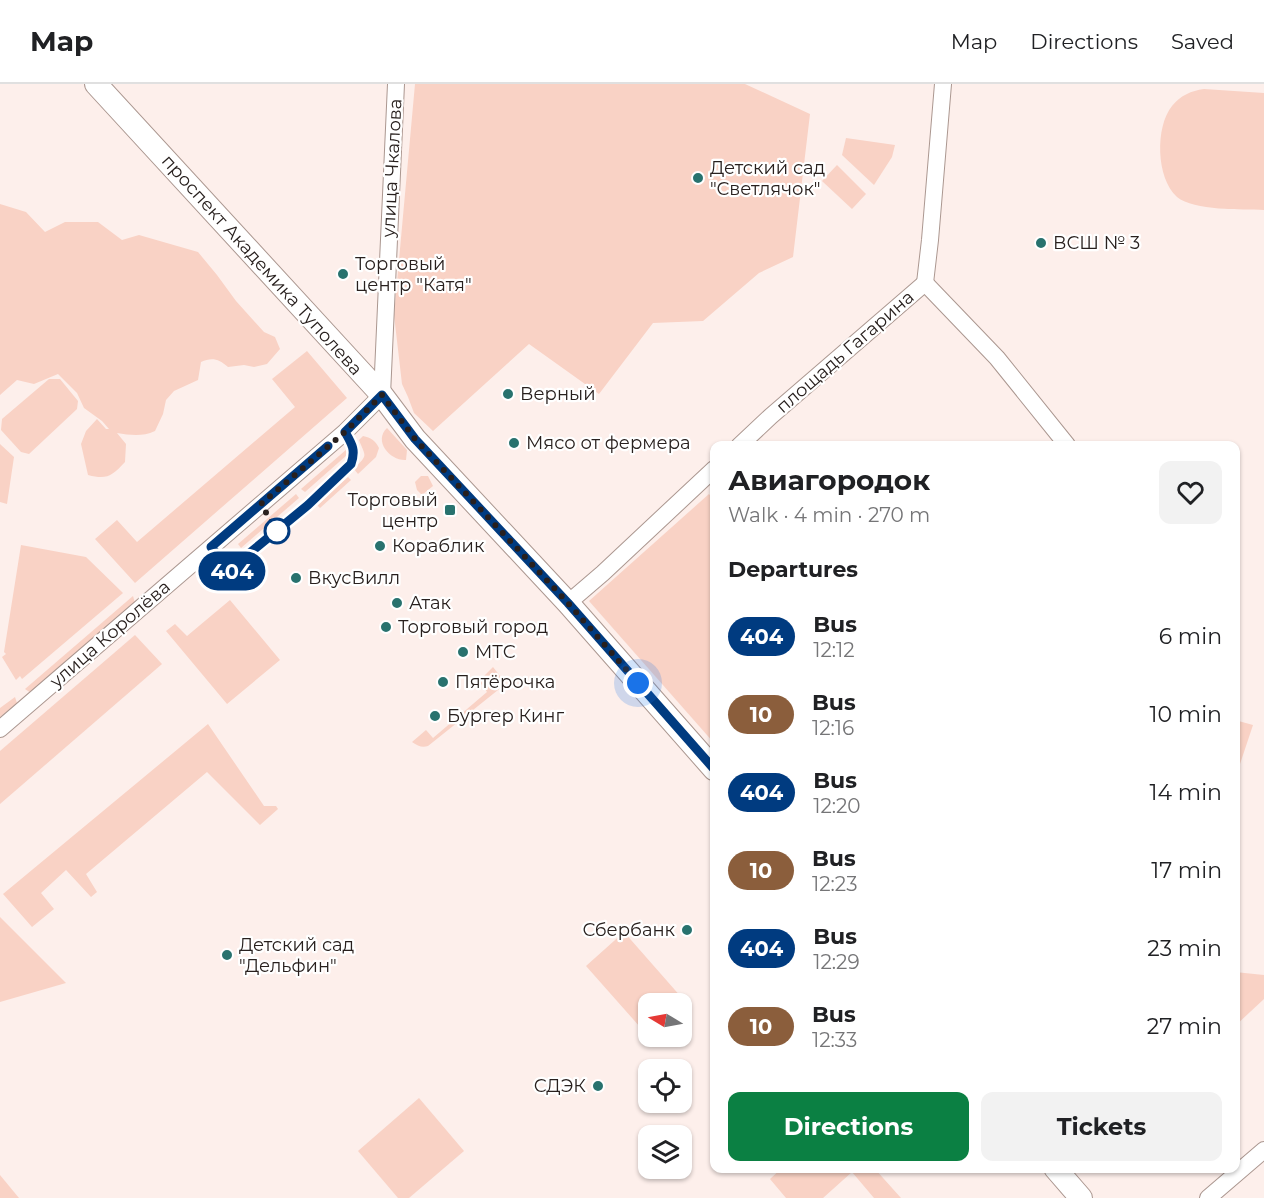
<!DOCTYPE html>
<html lang="en">
<head>
<meta charset="utf-8">
<style>
  :root { --surface:#fff; --page:#f2f2f2; --text:#202124; --muted:#757577; --line:#e0e0e0; --accent:#0b8043 }
  body { margin:0; font-family:Montserrat,sans-serif; background:var(--page); color:var(--text); height:100vh; display:flex; flex-direction:column; font-size:22px; white-space:nowrap }
  * { box-sizing:border-box; margin:0 }
  p { font-size:20px; color:var(--muted) }
  .icon { flex:none; width:33px; height:33px; fill:none; stroke:currentColor; stroke-width:2; stroke-linecap:round; stroke-linejoin:round }
  .map { position:relative; flex:1; overflow:hidden }
  .details { position:absolute; left:710px; top:357px; width:530px; height:732px; display:flex; flex-direction:column; background:var(--surface); border-radius:12px; box-shadow:0 2px 4px #0004 }
  .details>* { flex:none }
  .badge { padding:0 12px; border-radius:20px; font-size:21px; line-height:39px }
  .needle { width:39px; rotate:280deg }
  .controls { position:absolute; left:638px; top:909px; display:grid; gap:12px }
  .controls a { display:grid; place-items:center; width:54px; height:54px; border-radius:12px; background:var(--surface); box-shadow:0 2px 4px #0004; font-size:30px }
  .you { position:absolute; width:30px; height:30px; margin:-15px; border:4px solid #fff; border-radius:50%; background:#1a73e8; box-shadow:0 0 0 9px #1a73e833 }
  .map>.badge { position:absolute; translate:-50% -50%; box-shadow:0 0 0 3px #fff }
  h2 { padding:0 18px; font-size:22px; line-height:54px }
  .round { display:grid; place-items:center; flex:none; width:63px; height:63px; border-radius:12px; background:var(--page) }
  .summary { display:flex; align-items:center; justify-content:space-between; height:102px; padding:0 18px }
  h1 { font-size:28px; font-weight:700; line-height:45px }
  .primary-button { display:flex; gap:12px; margin-top:auto; padding:12px 18px }
  .primary-button a { flex:1; height:69px; border-radius:12px; background:var(--accent); color:#fff; font-size:24px; font-weight:700; line-height:69px; text-align:center }
  .primary-button a+a { background:var(--page); color:var(--text) }
  ul { padding:0; list-style:none }
  li { display:flex; align-items:center; gap:18px; height:78px; padding:0 18px }
  li div { flex:1 }
  li b { display:block; font-size:22px }
  li em { font-style:normal }
  li .badge { min-width:66px; font-weight:700; text-align:center }
  header { display:flex; align-items:center; gap:36px; box-sizing:border-box; height:84px; padding:0 30px; background:var(--surface); border-bottom:2px solid var(--line) }
  header strong { font-size:28px }
  nav { display:flex; gap:33px; margin-inline-start:auto; font-size:21px }
  .map>svg:first-child { display:block }
  .green { fill:#f9d2c5 }
  .lines { fill:none; stroke-linecap:round; stroke-linejoin:round }
  .minor-casing { stroke:#ab9790; stroke-width:18 }
  .secondary-casing { stroke:#ab9790; stroke-width:24 }
  .minor { stroke:#fff; stroke-width:16 }
  .secondary { stroke:#fff; stroke-width:22 }
  .line-casing { stroke:#fff; stroke-width:14 }
  .line { stroke:#003b80; stroke-width:9 }
  .walk { stroke:#28201e; stroke-width:6; stroke-dasharray:0 10.8 }
  .poi-dot { fill:#28726e; stroke:#fff; stroke-width:2 }
  .stop-dot { fill:#fff; stroke:#003b80; stroke-width:3 }
  .labels { text-anchor:middle; stroke-width:4.5; stroke-linejoin:round; paint-order:stroke }
  .street-label { font-size:18px; fill:#28201e; stroke:#fff }
  .poi-label { font-size:18px; fill:#28201e; stroke:#fff; text-anchor:start }
</style>
</head>
<body>
<header>
<strong>Map</strong>
<nav><a>Map</a><a>Directions</a><a>Saved</a></nav>
</header>
<div class="map">
<svg width="1264" height="1114" viewBox="0 0 1264 1114">
  <rect width="100%" height="100%" fill="#fdefeb"/>
  <g class="green">
    <path d="M415,0H745L810,30L793,173L759,189L703,237L653,239L599,310L529,260L433,347L414,329L408,313L402,300L394,231Z"/>
    <path d="M1204,5L1264,9V126C1242,125 1194,127 1177,113C1156,94 1155,43 1172,22C1181,11 1191,7 1204,5Z"/>
    <path d="M846,54L895,61L892,73L874,101L842,71Z"/>
    <path d="M837,81L866,110L852,125L822,97Z"/>
    <path d="M0,120L26,128L45,148L65,138H98L122,156L139,151L198,168L217,191L236,217L264,248L275,253L280,265L267,280L254,283L244,281L228,283C219,275 212,273 201,278L198,296L174,307L166,316L163,330L155,347C142,353 130,351 117,349L126,360L125,378C112,392 107,396 88,391L81,360L86,347L97,335L106,345H109L102,337L84,324L77,309L58,290L34,300L17,296L0,311Z"/>
    <path d="M307,267L347,314L135,499L95,455L117,436L137,458L295,323L272,295Z"/>
    <path d="M49,295H60L78,317L77,325L29,370L21,368L1,346L2,335Z"/>
    <path d="M387,344L407,366L406,376C390,377 373,357 387,344Z"/>
    <path d="M363,352C371,354 375,356 379,364L376,373L358,390L354,385C368,370 366,374 359,356Z"/>
    <path d="M0,360L14,373L7,420L0,418Z"/>
    <path d="M347,365V371L305,408L301,405Z"/>
    <path d="M421,392H428L433,402L422,411L417,406L415,398Z"/>
    <path d="M348,393L351,396L320,424L317,421Z"/>
    <path d="M296,410L299,414L241,464L238,460Z"/>
    <path d="M709,410L714,416V659L589,517Z"/>
    <path d="M21,461L86,473L123,509L22,595L20,592L16,596L2,573L6,570L4,568Z"/>
    <path d="M133,512L135,519L31,609L25,605Z"/>
    <path d="M230,516L280,576L227,620L166,547L175,540L187,552Z"/>
    <path d="M135,551L162,580L0,720V667Z"/>
    <path d="M493,583L504,597L503,602L428,662C422,664 418,662 412,658L426,646L433,654L487,608L479,597Z"/>
    <path d="M15,613L17,619L0,633V624Z"/>
    <path d="M1235,636L1253,641L1236,692H1234Z"/>
    <path d="M208,640L264,722H276L278,725L260,741L207,688L86,790L97,808L91,813L66,786L41,809L54,825L32,843L3,810Z"/>
    <path d="M0,833L66,899L0,918Z"/>
    <path d="M624,848L689,922L681,929V920H648V952L586,882Z"/>
    <path d="M1235,888L1264,891V915L1235,942Z"/>
    <path d="M419,1014L464,1067L409,1114H398L358,1067Z"/>
    <path d="M782,1084L875,1085L901,1114H874L852,1088L823,1114H786L770,1095Z"/>
    <path d="M0,1091L19,1114H0Z"/>
  </g>
  <g class="lines">
    <defs>
      <g id="minor">
        <path d="M925,199L997,274L1067,361L1066,362"/>
        <path d="M925,199L930,156L943,0"/>
        <path d="M739,362L771,332L925,199"/>
        <path d="M568,519L603,489L714,385"/>
        <path d="M0,645L345,348L382,311L396,0"/>
        <path d="M1208,1114L1264,1066"/>
      </g>
      <g id="secondary">
        <path d="M96,0L382,311L415,355L568,519L714,685"/>
        <path d="M1055,1084L1081,1114"/>
      </g>
    </defs>
    <use href="#minor" class="minor-casing"/>
    <use href="#secondary" class="secondary-casing"/>
    <use href="#minor" class="minor"/>
    <use href="#secondary" class="secondary"/>
  </g>
  <g class="lines">
    <defs>
      <path id="line" d="M328,362L211,463L231,487L246,472L308,421L351,380C356,366 352,360 345,348L382,311L415,355L568,519L714,685"/>
    </defs>
    <use href="#line" class="line-casing"/>
    <use href="#line" class="line"/>
    <path class="walk" d="M277,447L261,420L345,348L382,311L415,355L568,519L638,599"/>
  </g>
  <g class="poi-dot">
    <circle cx="698" cy="94" r="6"/>
    <circle cx="1041" cy="159" r="6"/>
    <circle cx="343" cy="190" r="6"/>
    <circle cx="508" cy="310" r="6"/>
    <circle cx="514" cy="359" r="6"/>
    <rect x="444" y="420" width="12" height="12" rx="3"/>
    <circle cx="380" cy="462" r="6"/>
    <circle cx="296" cy="494" r="6"/>
    <circle cx="397" cy="519" r="6"/>
    <circle cx="386" cy="543" r="6"/>
    <circle cx="463" cy="568" r="6"/>
    <circle cx="443" cy="598" r="6"/>
    <circle cx="435" cy="632" r="6"/>
    <circle cx="687" cy="846" r="6"/>
    <circle cx="227" cy="871" r="6"/>
    <circle cx="598" cy="1002" r="6"/>
  </g>
  <circle class="stop-dot" cx="277" cy="447" r="12"/>
  <g class="labels">
    <g class="street-label">
      <text transform="translate(392 84) rotate(-87)" y="6">улица Чкалова</text>
      <text transform="translate(262 181) rotate(48)" y="6">проспект Академика Туполева</text>
      <text transform="translate(845 268) rotate(-41)" y="6">площадь Гагарина</text>
      <text transform="translate(110 550) rotate(-41)" y="6">улица Королёва</text>
    </g>
    <g class="poi-label">
      <text x="710" y="90">Детский сад<tspan x="710" dy="21">"Светлячок"</tspan></text>
      <text x="1053" y="165">ВСШ № 3</text>
      <text x="355" y="186">Торговый<tspan x="355" dy="21">центр "Катя"</tspan></text>
      <text x="520" y="316">Верный</text>
      <text x="526" y="365">Мясо от фермера</text>
      <text x="438" y="422" text-anchor="end">Торговый<tspan x="438" dy="21">центр</tspan></text>
      <text x="392" y="468">Кораблик</text>
      <text x="308" y="500">ВкусВилл</text>
      <text x="409" y="525">Атак</text>
      <text x="398" y="549">Торговый город</text>
      <text x="475" y="574">МТС</text>
      <text x="455" y="604">Пятёрочка</text>
      <text x="447" y="638">Бургер Кинг</text>
      <text x="675" y="852" text-anchor="end">Сбербанк</text>
      <text x="239" y="867">Детский сад<tspan x="239" dy="21">"Дельфин"</tspan></text>
      <text x="586" y="1008" text-anchor="end">СДЭК</text>
    </g>
  </g>
</svg>
<div class="controls">
<a><svg class="needle" viewBox="-14 -14 28 28"><path d="M0-13l5 13h-10z" fill="#e53935"/><path d="M0 13l5-13h-10z" fill="#757577"/></svg></a>
<a><svg class="icon" aria-label="locate" viewBox="0 0 24 24"><circle cx="12" cy="12" r="6"/><path d="M12 2v4M12 18v4M2 12h4M18 12h4"/></svg></a>
<a><svg class="icon" aria-label="layers" viewBox="0 0 24 24"><path d="M12 4l9 5-9 5-9-5zM3 14l9 5 9-5"/></svg></a>
</div>
<div class="you" style="left:638px;top:599px"></div>
<b class="badge" style="left:232px;top:487px;background:#003b80;color:#fff">404</b>
<section class="details">
<div class="summary"><div><h1>Авиагородок</h1><p>Walk · 4 min · 270 m</p></div><a class="round"><svg class="icon" aria-label="heart" viewBox="0 0 24 24"><path d="M12 20l-8-8c-3-5 5-10 8-4 3-6 11-1 8 4z"/></svg></a></div>
<h2>Departures</h2>
<ul>
<li><span class="badge" style="background:#003b80;color:#fff">404</span><div><b>Bus</b><p>12:12</p></div><em>6 min</em></li>
<li><span class="badge" style="background:#8b5e3c;color:#fff">10</span><div><b>Bus</b><p>12:16</p></div><em>10 min</em></li>
<li><span class="badge" style="background:#003b80;color:#fff">404</span><div><b>Bus</b><p>12:20</p></div><em>14 min</em></li>
<li><span class="badge" style="background:#8b5e3c;color:#fff">10</span><div><b>Bus</b><p>12:23</p></div><em>17 min</em></li>
<li><span class="badge" style="background:#003b80;color:#fff">404</span><div><b>Bus</b><p>12:29</p></div><em>23 min</em></li>
<li><span class="badge" style="background:#8b5e3c;color:#fff">10</span><div><b>Bus</b><p>12:33</p></div><em>27 min</em></li>
</ul>
<div class="primary-button"><a>Directions</a><a>Tickets</a></div>
</section>
</div>
</body>
</html>
